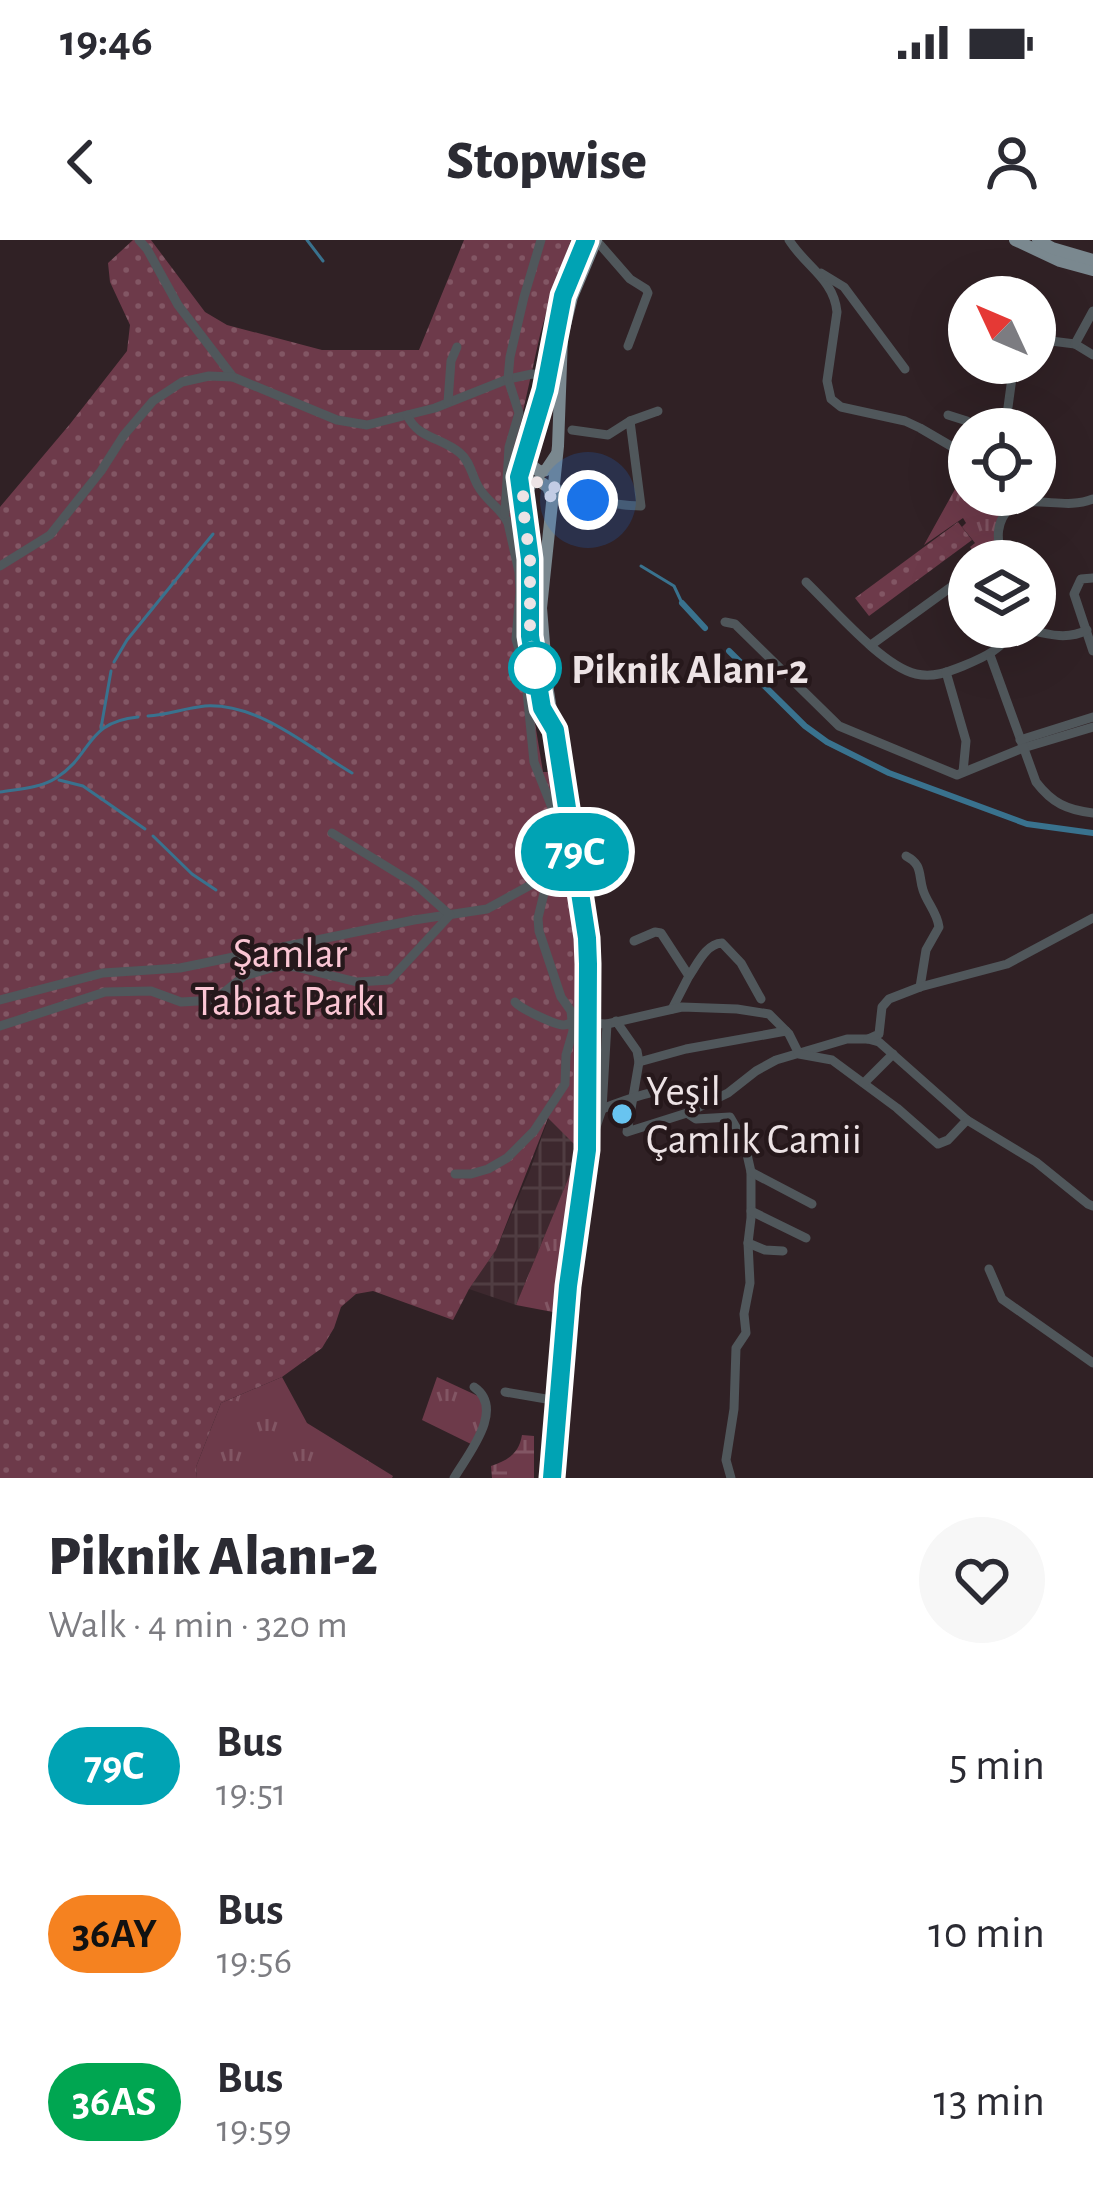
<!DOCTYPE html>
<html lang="en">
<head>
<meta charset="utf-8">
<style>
  :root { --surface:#fff; --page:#f7f7f7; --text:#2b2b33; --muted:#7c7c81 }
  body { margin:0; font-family:"Alegreya Sans",sans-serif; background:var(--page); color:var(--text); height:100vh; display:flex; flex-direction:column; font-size:45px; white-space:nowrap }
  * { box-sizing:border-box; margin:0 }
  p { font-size:39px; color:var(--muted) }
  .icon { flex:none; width:66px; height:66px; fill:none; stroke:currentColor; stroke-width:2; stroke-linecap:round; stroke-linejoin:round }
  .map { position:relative; height:1238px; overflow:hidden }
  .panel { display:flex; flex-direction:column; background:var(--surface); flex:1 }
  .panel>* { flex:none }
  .badge { padding:0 24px; border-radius:39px; font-size:42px; line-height:78px }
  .needle { width:78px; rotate:314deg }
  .tools { position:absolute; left:948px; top:36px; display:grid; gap:24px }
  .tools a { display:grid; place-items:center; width:108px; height:108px; border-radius:50%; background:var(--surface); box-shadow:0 12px 48px #0002; font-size:60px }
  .you { position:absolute; width:60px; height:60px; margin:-30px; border:9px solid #fff; border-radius:50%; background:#1a73e8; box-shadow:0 0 0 18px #1a73e833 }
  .map>.badge { position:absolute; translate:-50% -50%; box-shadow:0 0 0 6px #fff }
  .round { display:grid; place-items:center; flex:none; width:126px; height:126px; border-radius:63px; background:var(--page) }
  .head { display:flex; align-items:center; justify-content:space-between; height:204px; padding:0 48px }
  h1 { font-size:57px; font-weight:800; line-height:90px }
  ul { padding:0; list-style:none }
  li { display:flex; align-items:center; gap:36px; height:168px; padding:0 48px }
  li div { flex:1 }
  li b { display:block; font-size:45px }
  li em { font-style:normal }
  li .badge { min-width:132px; font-weight:700; text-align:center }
  .status { display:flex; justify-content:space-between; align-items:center; height:84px; padding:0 60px; background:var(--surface); direction:ltr }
  .status svg { height:33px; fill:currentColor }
  header { display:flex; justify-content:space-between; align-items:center; height:156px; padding:0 48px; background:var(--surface); font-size:54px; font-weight:800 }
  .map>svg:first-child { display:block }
  .industrial { fill:url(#industrial-grid) }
  .grass { fill:url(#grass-tufts) }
  .wetland { fill:url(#wetland-marsh) }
  .park { fill:url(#park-dots) }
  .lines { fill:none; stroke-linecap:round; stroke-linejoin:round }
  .stream { stroke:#39728e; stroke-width:3 }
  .canal { stroke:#39728e; stroke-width:6 }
  .minor { stroke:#50575b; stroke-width:9 }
  .major { stroke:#7a888f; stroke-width:12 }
  .line-casing { stroke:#fff; stroke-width:27 }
  .line { stroke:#00a3b4; stroke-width:18 }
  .walk { stroke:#ede3e5; stroke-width:12; stroke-dasharray:0 21.6 }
  .stop-dot { fill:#fff; stroke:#00a3b4; stroke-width:6 }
  .poi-dot { fill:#68c4f0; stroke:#26181b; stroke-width:4.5 }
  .labels { text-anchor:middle; stroke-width:9; stroke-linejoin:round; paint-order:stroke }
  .stop-label { font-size:42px; font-weight:bold; fill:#ede3e5; stroke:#26181b; text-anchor:start }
  .park-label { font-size:42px; fill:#fbc6d4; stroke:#26181b }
  .poi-label { font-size:42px; fill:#ede3e5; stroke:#26181b; text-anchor:start }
</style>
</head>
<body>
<div class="status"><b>19:46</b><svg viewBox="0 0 49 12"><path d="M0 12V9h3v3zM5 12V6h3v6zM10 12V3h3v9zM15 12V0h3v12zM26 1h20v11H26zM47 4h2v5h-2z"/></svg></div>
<header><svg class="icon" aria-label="back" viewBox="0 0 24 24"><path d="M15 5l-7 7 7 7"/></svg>Stopwise<svg class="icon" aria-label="person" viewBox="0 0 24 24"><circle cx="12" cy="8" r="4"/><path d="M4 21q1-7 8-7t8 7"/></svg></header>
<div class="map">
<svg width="1093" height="1238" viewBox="0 0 1093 1238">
  <defs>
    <pattern id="industrial-grid" width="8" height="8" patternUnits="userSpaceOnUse" patternTransform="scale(3)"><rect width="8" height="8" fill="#3d282e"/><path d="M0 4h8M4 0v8" fill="none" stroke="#503d42"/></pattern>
    <pattern id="grass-tufts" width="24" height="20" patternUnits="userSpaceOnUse" patternTransform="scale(3)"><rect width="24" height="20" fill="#6d3a4a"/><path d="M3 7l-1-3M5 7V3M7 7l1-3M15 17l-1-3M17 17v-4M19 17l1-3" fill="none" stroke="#825664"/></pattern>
    <pattern id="wetland-marsh" width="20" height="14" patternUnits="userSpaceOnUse" patternTransform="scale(3)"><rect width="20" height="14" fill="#6d3a4a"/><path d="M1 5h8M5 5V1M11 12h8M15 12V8" fill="none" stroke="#825664"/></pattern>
    <pattern id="park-dots" width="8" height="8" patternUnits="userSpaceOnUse" patternTransform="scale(3)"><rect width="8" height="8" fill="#6d3a4a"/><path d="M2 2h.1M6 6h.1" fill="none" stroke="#825664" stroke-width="1.8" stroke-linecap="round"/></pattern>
  </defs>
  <rect width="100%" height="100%" fill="#302125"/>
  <path class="industrial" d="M549,877L580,910L516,1065L469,1049L496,1010L530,930Z"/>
  <g class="grass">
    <path d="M969,224V255H1002L1012,265L1005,271L1000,312L988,321H980L970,307L975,303L962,287L966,283L963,278L924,305Z"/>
    <path d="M580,910L558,1073L516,1065Z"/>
    <path d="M282,1137L307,1183L393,1236L392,1238H197L196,1227L221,1163Z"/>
    <path d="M437,1137L478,1156L486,1169L473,1205L422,1180Z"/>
  </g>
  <path class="wetland" d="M522,1195L534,1196V1238H492L491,1226C509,1220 519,1213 522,1195Z"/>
  <g class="park">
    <path d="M133,0H151L205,72L227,85L322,110H419L464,0H571L552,52L540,95L511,225L523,332L524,364L521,398L543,532H557L569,609L560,619L561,632L574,641C587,729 582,821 580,910L548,878L496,1010L469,1049L453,1080L373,1051L356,1054L341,1067L334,1088L322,1108L282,1137L221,1163L196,1227L197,1238H0V267L70,184L127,111L130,85L110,42L108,23Z"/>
    <path d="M958,282L972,300L869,376L855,358Z"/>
  </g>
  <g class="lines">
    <g class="stream">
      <path d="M307,0L323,21"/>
      <path d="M641,326L674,346L682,363"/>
      <path d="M114,422L127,400L213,294"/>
      <path d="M148,476C167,475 185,468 205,466C259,463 308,507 352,533"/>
      <path d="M101,488L111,431"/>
      <path d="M59,540L83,546L145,589"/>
      <path d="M0,552C17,549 41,548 56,538C93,515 85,482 138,477"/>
      <path d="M153,596L192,634L216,650"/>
    </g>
    <g class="canal">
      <path d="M682,363L705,388"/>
      <path d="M729,411L805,486L827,502L889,533L1027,584L1093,593"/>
    </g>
    <g class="minor">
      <path d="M139,0L147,9L178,65L233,137L337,180L367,185L435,168L508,139L532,134L548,135"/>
      <path d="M596,0L630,39L646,49L648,53L628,106"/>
      <path d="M789,0C805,26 834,39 837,72L827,141L831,159L841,167L905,181L920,188L956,209L969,221"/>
      <path d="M821,33L844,47L905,129"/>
      <path d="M1035,99L1075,104L1093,115"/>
      <path d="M1075,104L1093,71"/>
      <path d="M448,162L451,121L457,107"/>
      <path d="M407,175C418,199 441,197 460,213C470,221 472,236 478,246C486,261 501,268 508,283L519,332L520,352L516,399L525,431L534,522L553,570L547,641L538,678L539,691L561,757L571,771L573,791L566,815L565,844L534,891L507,918L488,929L471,934H455"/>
      <path d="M948,175L967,181L975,189"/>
      <path d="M630,181L658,171"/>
      <path d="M1005,189L1014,123"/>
      <path d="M554,247C584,259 609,265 641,266L630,181L608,195L572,190"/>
      <path d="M505,274L509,207L519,173L508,139L510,117L524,57L541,0"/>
      <path d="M1003,321C996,299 995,282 1012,265C1038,256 1067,270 1093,259"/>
      <path d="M0,326L50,295L101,231L124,195L153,161L182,142L209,136L233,137"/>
      <path d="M1093,338L1081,339L1074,354L1093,411"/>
      <path d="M806,342C833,368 882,426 916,434C933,438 948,432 963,426C985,417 1003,409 1015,387"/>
      <path d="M725,382L735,384L839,486L957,535L1023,508L1093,487"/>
      <path d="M1017,387C1041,392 1064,402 1087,390"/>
      <path d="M871,405L969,334"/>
      <path d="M990,415L1036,542C1052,563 1067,570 1093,573"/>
      <path d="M946,432L966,501L963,532"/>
      <path d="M1020,500L1093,477"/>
      <path d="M906,616C923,625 918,634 923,650C927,663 937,672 939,687L926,710L920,747"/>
      <path d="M634,701L655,692L661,693L689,736L672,769"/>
      <path d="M689,736C698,723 706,704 722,703L741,723L761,759"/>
      <path d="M0,760L103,733L180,728L414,680L487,669L576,620"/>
      <path d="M515,762C521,769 555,785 564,785C567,785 570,783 573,782"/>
      <path d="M616,781L637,811L639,822L627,892L687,873L728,853L756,831L776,820L847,799H868L879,802L967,880L1036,922L1088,964L1093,966"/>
      <path d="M587,783L607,784L682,767L737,769L769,774L789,794L799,814L832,820L897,868L938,904L948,900L967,880"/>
      <path d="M0,786L105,752L151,751L181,762L215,760L244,736L278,726L296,727L357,742L390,740L450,675L415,644L332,593"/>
      <path d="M868,799L879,794L882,767L889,759L920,747L1007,724L1093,678"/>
      <path d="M639,822L686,809L786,791"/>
      <path d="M864,843L893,814"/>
      <path d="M602,869C622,861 668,844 689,851C697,854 697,859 700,866"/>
      <path d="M687,873L696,879L730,877L744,901L751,932V978L748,1003L750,1043L744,1074L746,1093L736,1108L734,1169L726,1220L731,1238"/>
      <path d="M590,905L602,869L607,784"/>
      <path d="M751,932L812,964"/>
      <path d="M751,971L806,998"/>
      <path d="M748,1003L765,1010L783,1011"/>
      <path d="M989,1029L1002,1059L1093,1123"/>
      <path d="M505,1152L558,1161"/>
      <path d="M454,1238C468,1214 506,1169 474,1147"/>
    </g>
    <g class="major">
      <path d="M1015,0L1060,21L1093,30"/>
      <path d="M1038,0L1052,8L1093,20"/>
      <path d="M527,211L531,225L540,232L546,230L556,215"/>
      <path d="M522,258L532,243L539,241L548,247L551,255"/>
      <path d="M552,484L541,468L530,396V319L519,237L545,150L553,98L563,56L586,0"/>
      <path d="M552,1238L559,1132L568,1045L587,910L588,724L587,698L548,451L541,368L558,206L562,97L572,57L596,0"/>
    </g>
  </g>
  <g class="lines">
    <defs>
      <path id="line" d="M552,1238L568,1046L587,910L588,724L587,698L555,490L542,468L530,396V319L519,237L545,150L563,56L586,0"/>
    </defs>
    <use href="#line" class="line-casing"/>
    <use href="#line" class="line"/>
    <path class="walk" d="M535,428L530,396V319L522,260L525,250L532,243L538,242L548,247L552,262L554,247L588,260"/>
  </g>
  <circle class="stop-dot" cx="535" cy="428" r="24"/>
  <circle class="poi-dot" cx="622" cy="874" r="12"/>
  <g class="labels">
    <g class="stop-label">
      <text x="571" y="443">Piknik Alanı-2</text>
    </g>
    <g class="park-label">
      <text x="290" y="727">Şamlar<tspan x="290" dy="48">Tabiat Parkı</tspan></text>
    </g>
    <g class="poi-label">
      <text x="646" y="865">Yeşil<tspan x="646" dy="48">Çamlık Camii</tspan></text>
    </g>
  </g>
</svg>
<div class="tools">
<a><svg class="needle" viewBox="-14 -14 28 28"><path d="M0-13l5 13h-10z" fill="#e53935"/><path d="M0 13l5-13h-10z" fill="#7c7c81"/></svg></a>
<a><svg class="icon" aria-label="locate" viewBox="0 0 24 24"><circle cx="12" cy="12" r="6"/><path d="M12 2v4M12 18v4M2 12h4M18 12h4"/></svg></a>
<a><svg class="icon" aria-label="layers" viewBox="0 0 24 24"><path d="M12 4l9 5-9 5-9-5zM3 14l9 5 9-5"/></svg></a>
</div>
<div class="you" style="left:588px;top:260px"></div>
<b class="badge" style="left:575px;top:612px;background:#00a3b4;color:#fff">79C</b>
</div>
<section class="panel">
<div class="head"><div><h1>Piknik Alanı-2</h1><p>Walk · 4 min · 320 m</p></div><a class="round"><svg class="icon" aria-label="heart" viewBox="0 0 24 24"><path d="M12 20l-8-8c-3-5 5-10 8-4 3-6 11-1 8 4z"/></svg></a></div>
<ul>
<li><span class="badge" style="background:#00a3b4;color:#fff">79C</span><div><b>Bus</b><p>19:51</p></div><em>5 min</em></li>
<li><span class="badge" style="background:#f58220;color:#111">36AY</span><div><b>Bus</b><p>19:56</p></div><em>10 min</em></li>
<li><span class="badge" style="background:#00a651;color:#fff">36AS</span><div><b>Bus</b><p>19:59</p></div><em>13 min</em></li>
</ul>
</section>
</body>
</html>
